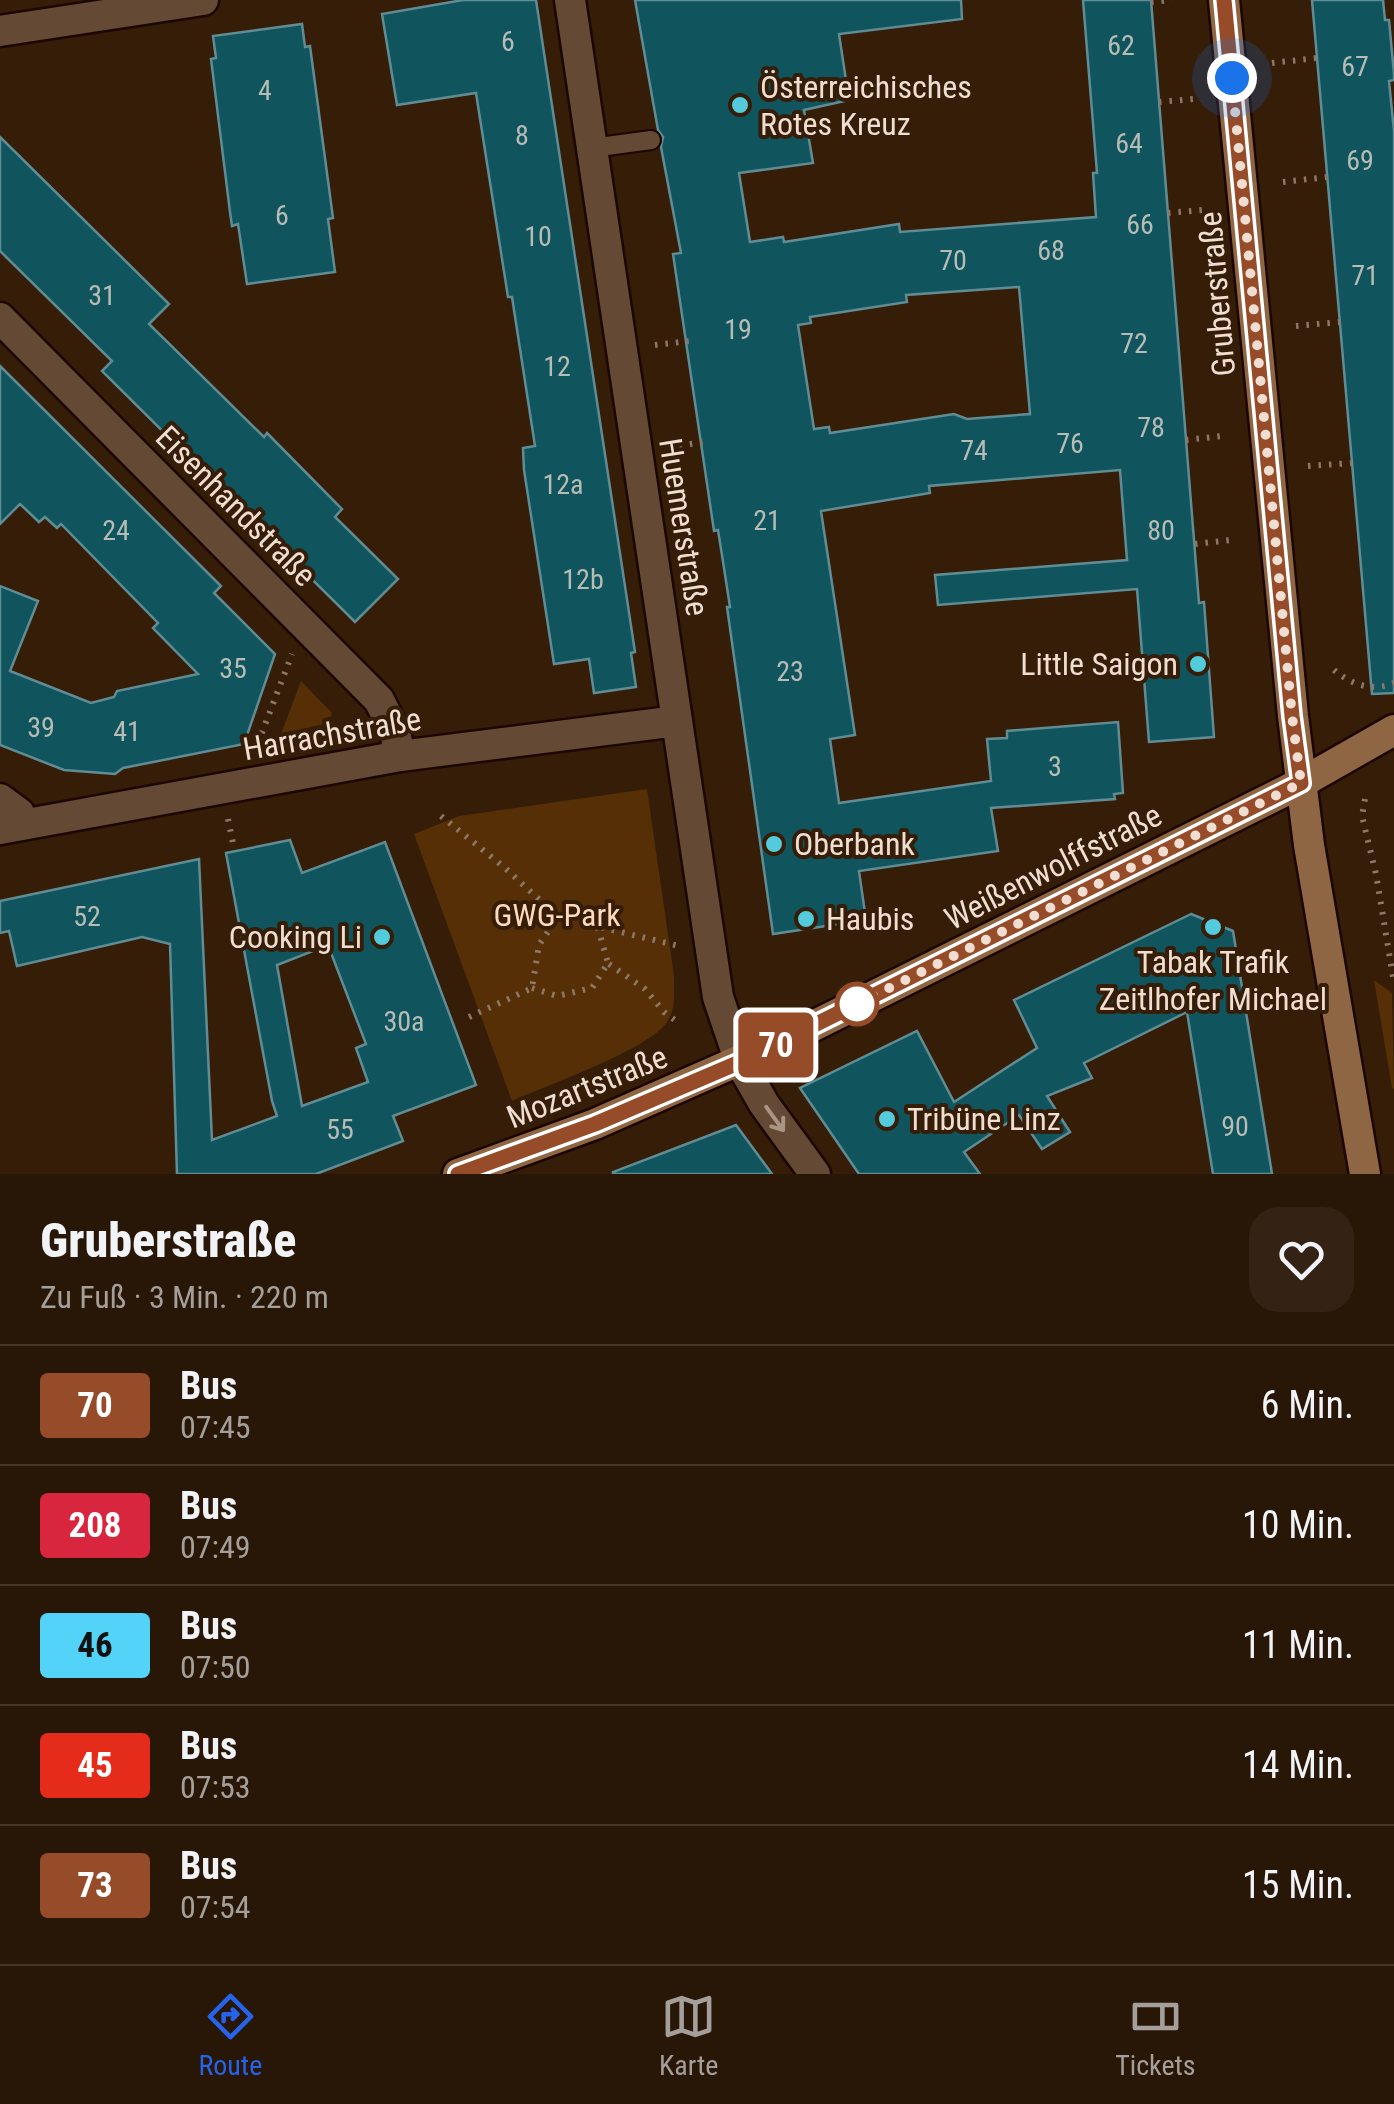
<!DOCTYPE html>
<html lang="de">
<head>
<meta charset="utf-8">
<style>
  :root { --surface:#281606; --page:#342314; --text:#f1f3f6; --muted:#a59f9b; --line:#443528; --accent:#2563eb }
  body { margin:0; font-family:"Roboto Condensed",sans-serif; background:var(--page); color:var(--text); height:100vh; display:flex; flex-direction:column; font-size:38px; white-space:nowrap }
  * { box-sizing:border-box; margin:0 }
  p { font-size:32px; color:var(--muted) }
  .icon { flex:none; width:55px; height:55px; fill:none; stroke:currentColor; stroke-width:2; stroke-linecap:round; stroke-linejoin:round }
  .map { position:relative; height:1174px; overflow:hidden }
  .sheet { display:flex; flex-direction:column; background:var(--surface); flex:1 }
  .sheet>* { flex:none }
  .badge { padding:0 20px; border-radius:8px; font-size:35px; line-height:65px }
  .you { position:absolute; width:50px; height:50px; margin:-25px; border:8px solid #fff; border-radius:50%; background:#1a73e8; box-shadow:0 0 0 15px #1a73e833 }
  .map>.badge { position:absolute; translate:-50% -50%; box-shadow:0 0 0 5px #fff }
  .round { display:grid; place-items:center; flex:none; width:105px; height:105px; border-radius:30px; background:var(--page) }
  .summary { display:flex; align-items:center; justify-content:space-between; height:170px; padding:0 40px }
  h1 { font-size:48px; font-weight:800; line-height:75px }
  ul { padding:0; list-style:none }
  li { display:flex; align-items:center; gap:30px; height:120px; padding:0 40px; border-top:2px solid var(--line) }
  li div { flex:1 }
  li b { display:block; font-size:38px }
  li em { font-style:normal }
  li .badge { min-width:110px; font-weight:700; text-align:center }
  .menu { display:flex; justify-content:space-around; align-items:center; height:140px; border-top:2px solid var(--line); background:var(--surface); font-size:28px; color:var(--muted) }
  .menu a { display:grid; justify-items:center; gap:5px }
  .menu .active { color:var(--accent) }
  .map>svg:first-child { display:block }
  .green { fill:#572f07 }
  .building { fill:#10545e; stroke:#608c94; stroke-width:2.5; fill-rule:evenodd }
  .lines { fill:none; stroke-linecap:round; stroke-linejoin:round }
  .lane-casing { stroke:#1c0600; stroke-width:22 }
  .street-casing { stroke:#1c0600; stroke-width:35 }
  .secondary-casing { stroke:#1c0600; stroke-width:35 }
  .path { stroke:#8c7866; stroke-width:6; stroke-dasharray:2.5 8; stroke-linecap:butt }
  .lane { stroke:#644934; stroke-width:18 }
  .street { stroke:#644934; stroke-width:30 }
  .secondary { stroke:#8f6644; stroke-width:30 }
  .oneway { stroke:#aa9482 }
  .line-casing { stroke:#fff; stroke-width:22 }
  .line { stroke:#964c29; stroke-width:15 }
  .walk { stroke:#efded1; stroke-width:10; stroke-dasharray:0 18 }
  .poi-dot { fill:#54cadd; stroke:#351d08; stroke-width:4 }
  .stop-dot { fill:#fff; stroke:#964c29; stroke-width:5 }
  .labels { text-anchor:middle; stroke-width:8; stroke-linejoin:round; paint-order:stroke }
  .number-label { font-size:28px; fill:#b7bcb4 }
  .poi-label { font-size:32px; fill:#efded1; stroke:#351d08; text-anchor:start }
  .street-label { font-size:32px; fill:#efded1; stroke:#351d08 }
  .park-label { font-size:32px; fill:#fed9bd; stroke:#351d08 }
</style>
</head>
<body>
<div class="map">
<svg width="1394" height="1174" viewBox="0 0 1394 1174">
  <rect width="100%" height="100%" fill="#351d08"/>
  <g class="green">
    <path d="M301,681L332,713L328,723L281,734Z"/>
    <path d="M647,789L674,976C674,992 676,1008 667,1022C650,1049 545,1086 512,1101L414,834L459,816Z"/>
    <path d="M1374,980L1392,993L1394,1089L1392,1088Z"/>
  </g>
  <g class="building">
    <path d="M463,0H536L635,652L631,653L636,687L594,693L589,659L554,664L524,470L523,448L535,446L512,297H508L476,93L397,105L382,14Z"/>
    <path d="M635,0H961L962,19L839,34L849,100L804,110L813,163L739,173L750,242L783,237L784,242L899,224L900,232L1096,217L1093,173H1097L1083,0H1151L1199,603L1204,602L1214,737L1149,742L1137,589L938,605L935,575L1127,560L1120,470L929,486L930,493L821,511L855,735L830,739L839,803L991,781L987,739L1007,738V731L1118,722L1123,793L1114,794L1115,799L991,808L998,851L859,871L866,920L773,934L727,607H730L724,568L718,530L714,531L673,254L681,253L661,147L663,137L658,130ZM1019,287L1030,414L967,419L954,414L830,433L829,427L814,429L798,325L811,323L810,317L907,302L906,295Z"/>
    <path d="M1312,0H1383L1385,20H1389L1394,74V80L1389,81L1394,131V693L1372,694Z"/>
    <path d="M302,24L305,47L310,46L329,188L333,218L328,219L335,272L247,284L238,224L232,226L230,212L211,59L216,58L213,36Z"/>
    <path d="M0,137L169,304L149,324L264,437L267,433L342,509L335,517L398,579L355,622L102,371L112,361L0,251Z"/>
    <path d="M0,366L221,586L214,593L275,654L244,744L123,768L115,774L64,770L0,745V586L38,601L10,671L91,703L114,697L117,691L198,674L153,628L158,623L61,524L57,528L45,517L39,522L20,504L0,524Z"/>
    <path d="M290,840L302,873L385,842L476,1085L393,1116L403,1141L316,1174H177L170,944L142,937L17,966L9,931L0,933V901L199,859L212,1140L277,1116L272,1101L226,853ZM328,945L366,1044L356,1048L368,1082L302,1106L277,965Z"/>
    <path d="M1191,914L1233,931L1272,1174H1213L1187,1012L1084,1063L1092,1078L1047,1096L1070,1132L1042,1149L1019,1115L964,1152L980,1174H859L800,1088L917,1031L954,1102L1037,1048L1014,1000Z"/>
    <path d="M736,1125L772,1174H613V1172Z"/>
  </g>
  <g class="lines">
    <defs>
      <path id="lane" d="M592,148L651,140"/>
      <g id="street">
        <path d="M570,0L718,997L740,1062L764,1104L815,1174"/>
        <path d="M0,31L203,0"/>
        <path d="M0,318L379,700L395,732L400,756"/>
        <path d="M0,799L19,813L22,824"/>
        <path d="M0,829L400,756L677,721"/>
      </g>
      <g id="secondary">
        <path d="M1224,0L1293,716L1309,845L1365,1174"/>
        <path d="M458,1174L595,1124L777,1044L1301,783L1394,730"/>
      </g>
    </defs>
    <use href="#lane" class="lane-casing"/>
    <use href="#street" class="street-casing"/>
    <use href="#secondary" class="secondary-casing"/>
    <g class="path">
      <path d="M1151,2L1172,0"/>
      <path d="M1272,63L1317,58"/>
      <path d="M1159,102L1193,99"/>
      <path d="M1283,182L1327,177"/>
      <path d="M1168,213L1202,210"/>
      <path d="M1296,326L1340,322"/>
      <path d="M655,345L690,341"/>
      <path d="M1186,440L1222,436"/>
      <path d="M669,447L705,442"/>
      <path d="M1308,466L1352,463"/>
      <path d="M1195,544L1231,540"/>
      <path d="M1334,670C1352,685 1372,692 1394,683"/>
      <path d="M258,743L292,654"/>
      <path d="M1365,799L1362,816L1376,874L1394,983"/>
      <path d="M441,816L504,867L558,917L679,946"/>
      <path d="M228,819L234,848"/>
      <path d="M609,964L645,989L664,1012L680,1024"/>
      <path d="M532,988L557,996L592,988L608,963L597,925"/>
      <path d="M469,1017L532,988L539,945L558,917"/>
    </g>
    <use href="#lane" class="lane"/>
    <use href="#street" class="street"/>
    <use href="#secondary" class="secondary"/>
  </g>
  <defs><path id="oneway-shaft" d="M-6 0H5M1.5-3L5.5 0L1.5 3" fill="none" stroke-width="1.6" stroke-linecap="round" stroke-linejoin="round" transform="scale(2.5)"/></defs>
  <use class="oneway" href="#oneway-shaft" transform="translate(775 1119) rotate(54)"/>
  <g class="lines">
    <defs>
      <path id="line" d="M458,1174L595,1124L740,1062L1301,783L1292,716L1224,0"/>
    </defs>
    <use href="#line" class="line-casing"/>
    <use href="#line" class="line"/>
    <path class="walk" d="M857,1004L1301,783L1292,716L1232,78"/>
  </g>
  <g class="poi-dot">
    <circle cx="740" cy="105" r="10"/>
    <circle cx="1198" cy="664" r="10"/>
    <circle cx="774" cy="844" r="10"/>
    <circle cx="806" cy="919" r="10"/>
    <circle cx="1213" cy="927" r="10"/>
    <circle cx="382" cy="937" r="10"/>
    <circle cx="887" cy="1119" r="10"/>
  </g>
  <circle class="stop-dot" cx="857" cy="1004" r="20"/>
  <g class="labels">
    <g class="number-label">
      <text x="508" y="51">6</text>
      <text x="1121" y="55">62</text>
      <text x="1355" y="76">67</text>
      <text x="265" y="100">4</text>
      <text x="522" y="145">8</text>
      <text x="1129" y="153">64</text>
      <text x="1360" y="170">69</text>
      <text x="282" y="225">6</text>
      <text x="1140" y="234">66</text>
      <text x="538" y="246">10</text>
      <text x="1051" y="260">68</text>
      <text x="953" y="270">70</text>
      <text x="1365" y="285">71</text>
      <text x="102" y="305">31</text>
      <text x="738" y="339">19</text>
      <text x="1134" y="353">72</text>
      <text x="557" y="376">12</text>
      <text x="1151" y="437">78</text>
      <text x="1070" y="453">76</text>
      <text x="974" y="460">74</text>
      <text x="563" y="494">12a</text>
      <text x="767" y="530">21</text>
      <text x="116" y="540">24</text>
      <text x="1161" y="540">80</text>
      <text x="583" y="589">12b</text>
      <text x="233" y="678">35</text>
      <text x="790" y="681">23</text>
      <text x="41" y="737">39</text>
      <text x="127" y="741">41</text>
      <text x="1055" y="776">3</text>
      <text x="87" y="926">52</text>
      <text x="404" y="1031">30a</text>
      <text x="1235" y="1136">90</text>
      <text x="340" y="1139">55</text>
    </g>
    <g class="poi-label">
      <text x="760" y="98">Österreichisches<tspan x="760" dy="37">Rotes Kreuz</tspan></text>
      <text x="1178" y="675" text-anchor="end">Little Saigon</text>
      <text x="794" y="855">Oberbank</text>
      <text x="826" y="930">Haubis</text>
      <text x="362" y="948" text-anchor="end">Cooking Li</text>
      <text x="1213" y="973" text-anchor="middle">Tabak Trafik<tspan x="1213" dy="37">Zeitlhofer Michael</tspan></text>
      <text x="907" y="1130">Tribüne Linz</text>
    </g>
    <g class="street-label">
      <text transform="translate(1217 294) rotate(-95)" y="11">Gruberstraße</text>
      <text transform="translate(236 506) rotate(45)" y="11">Eisenhandstraße</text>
      <text transform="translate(684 527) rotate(81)" y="11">Huemerstraße</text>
      <text transform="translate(332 734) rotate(-10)" y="11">Harrachstraße</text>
      <text transform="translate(1053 867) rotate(-27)" y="11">Weißenwolffstraße</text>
      <text transform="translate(587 1087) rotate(-22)" y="11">Mozartstraße</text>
    </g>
    <g class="park-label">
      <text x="557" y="926">GWG-Park</text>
    </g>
  </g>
</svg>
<div class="you" style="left:1232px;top:78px"></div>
<b class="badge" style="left:776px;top:1045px;background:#964c29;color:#fff">70</b>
</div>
<section class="sheet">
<div class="summary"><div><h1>Gruberstraße</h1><p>Zu Fuß · 3 Min. · 220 m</p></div><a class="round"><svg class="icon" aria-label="heart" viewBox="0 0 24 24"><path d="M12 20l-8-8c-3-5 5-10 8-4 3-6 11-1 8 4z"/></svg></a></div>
<ul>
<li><span class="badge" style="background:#964c29;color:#fff">70</span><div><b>Bus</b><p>07:45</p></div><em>6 Min.</em></li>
<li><span class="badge" style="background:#d7263d;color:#fff">208</span><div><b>Bus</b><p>07:49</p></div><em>10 Min.</em></li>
<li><span class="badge" style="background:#52d3f7;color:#111">46</span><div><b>Bus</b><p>07:50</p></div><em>11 Min.</em></li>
<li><span class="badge" style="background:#e52c1a;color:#fff">45</span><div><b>Bus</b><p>07:53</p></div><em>14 Min.</em></li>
<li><span class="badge" style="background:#964c29;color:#fff">73</span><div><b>Bus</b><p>07:54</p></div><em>15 Min.</em></li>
</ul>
</section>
<nav class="menu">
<a class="active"><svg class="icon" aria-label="directions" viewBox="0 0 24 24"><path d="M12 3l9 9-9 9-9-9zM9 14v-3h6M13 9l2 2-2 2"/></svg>Route</a>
<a><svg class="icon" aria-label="map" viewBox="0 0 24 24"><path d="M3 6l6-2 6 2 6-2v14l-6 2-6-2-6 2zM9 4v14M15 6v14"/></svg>Karte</a>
<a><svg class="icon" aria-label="tickets" viewBox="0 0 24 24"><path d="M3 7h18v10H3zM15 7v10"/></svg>Tickets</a>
</nav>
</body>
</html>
